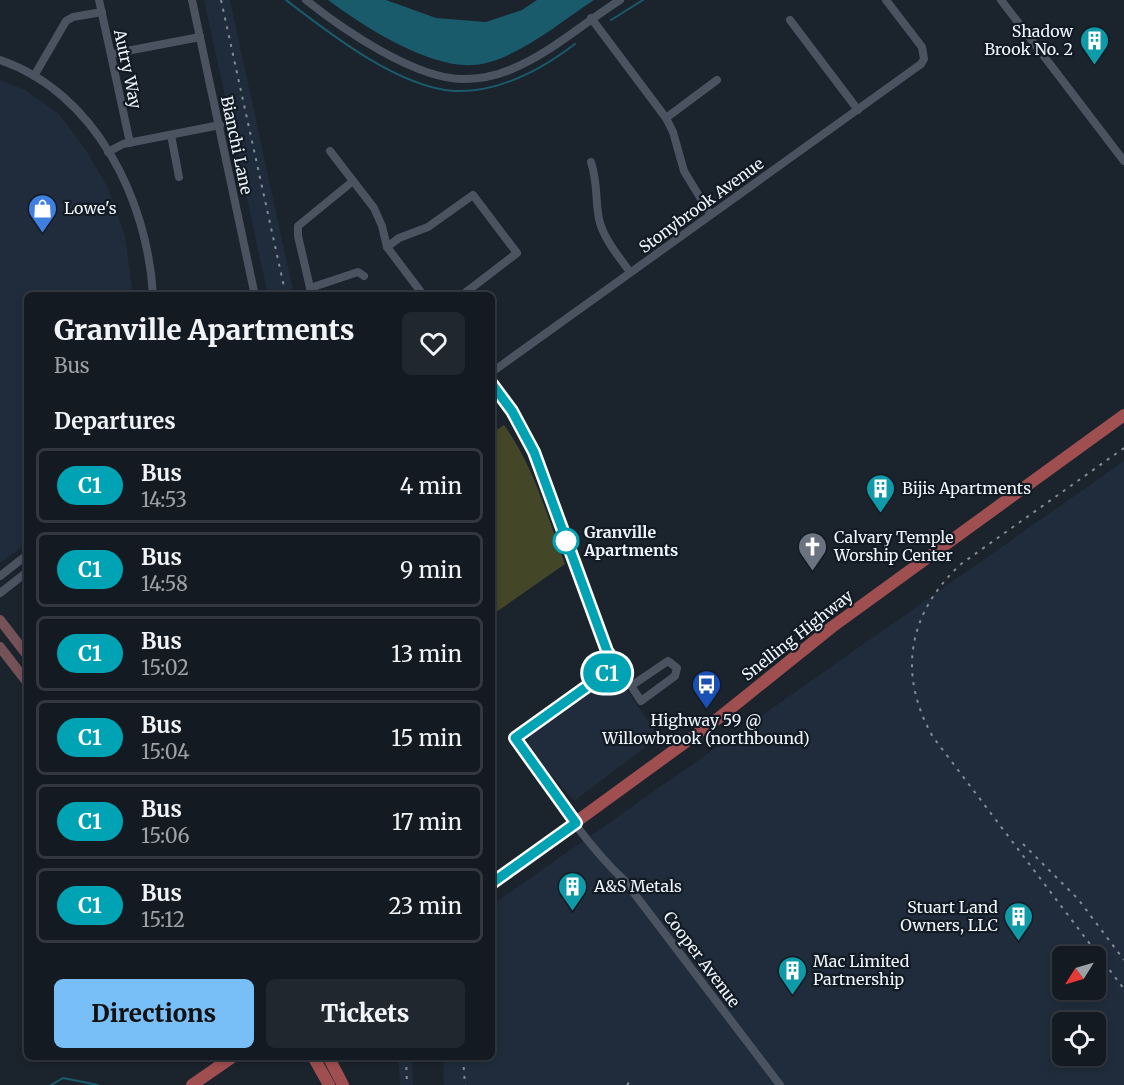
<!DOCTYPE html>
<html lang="en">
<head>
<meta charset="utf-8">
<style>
  :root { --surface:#141a22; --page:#21272f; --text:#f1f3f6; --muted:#9da1a5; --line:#333840; --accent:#78bff8 }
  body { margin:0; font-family:Merriweather,serif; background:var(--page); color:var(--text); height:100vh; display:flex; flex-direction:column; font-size:22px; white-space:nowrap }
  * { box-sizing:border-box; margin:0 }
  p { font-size:20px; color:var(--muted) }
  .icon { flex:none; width:33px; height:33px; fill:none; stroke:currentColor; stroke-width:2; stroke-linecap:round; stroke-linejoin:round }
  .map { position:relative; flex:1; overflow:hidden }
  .details { position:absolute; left:24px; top:292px; width:471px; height:768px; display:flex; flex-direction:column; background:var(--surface); border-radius:9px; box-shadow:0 3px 9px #0003,0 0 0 2px var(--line) }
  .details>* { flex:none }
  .badge { padding:0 12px; border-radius:20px; font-size:21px; line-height:39px }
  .needle { width:39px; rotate:233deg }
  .fabs { position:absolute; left:1052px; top:946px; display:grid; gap:12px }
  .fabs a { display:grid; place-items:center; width:54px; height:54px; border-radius:9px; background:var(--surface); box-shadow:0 3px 9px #0003,0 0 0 2px var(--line); font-size:30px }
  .map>.badge { position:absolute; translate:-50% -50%; box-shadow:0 0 0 3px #fff }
  h2 { padding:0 30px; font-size:22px; line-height:54px }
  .round { display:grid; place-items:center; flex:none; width:63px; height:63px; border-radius:9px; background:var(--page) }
  .overview { display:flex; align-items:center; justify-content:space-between; height:102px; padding:0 30px }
  h1 { font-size:28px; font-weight:800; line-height:45px }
  .button { display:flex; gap:12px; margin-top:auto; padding:12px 30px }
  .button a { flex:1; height:69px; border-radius:9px; background:var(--accent); color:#111; font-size:24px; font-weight:800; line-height:69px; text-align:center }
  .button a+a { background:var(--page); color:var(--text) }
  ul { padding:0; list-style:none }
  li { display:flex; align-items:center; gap:18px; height:75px; margin:0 12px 9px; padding:0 18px; border:3px solid var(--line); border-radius:9px }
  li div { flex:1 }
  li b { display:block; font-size:22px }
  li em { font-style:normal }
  li .badge { min-width:66px; font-weight:700; text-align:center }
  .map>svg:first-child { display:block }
  .built { fill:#202c3b; fill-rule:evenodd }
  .green { fill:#434728 }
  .water { fill:#195b6b }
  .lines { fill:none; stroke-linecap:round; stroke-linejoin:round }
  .stream { stroke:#195b6b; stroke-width:2 }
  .minor { stroke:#4a535f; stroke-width:8 }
  .secondary { stroke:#755158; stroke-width:10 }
  .primary { stroke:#a04f51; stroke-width:12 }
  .rail { stroke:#848b93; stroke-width:2; stroke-dasharray:3 6; stroke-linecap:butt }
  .line-casing { stroke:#fff; stroke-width:14 }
  .line { stroke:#00a3b4; stroke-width:9 }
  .stop-dot { fill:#fff; stroke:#00a3b4; stroke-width:3 }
  .labels { text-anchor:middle; stroke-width:4.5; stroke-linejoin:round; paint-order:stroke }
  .poi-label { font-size:16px; fill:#eff5fc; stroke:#121a23; text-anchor:start }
  .street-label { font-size:16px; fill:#eff5fc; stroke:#121a23 }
  .stop-label { font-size:16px; font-weight:bold; fill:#eff5fc; stroke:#121a23; text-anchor:start }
</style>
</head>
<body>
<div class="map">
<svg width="1124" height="1085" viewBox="0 0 1124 1085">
  <rect width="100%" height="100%" fill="#1b232d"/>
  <g class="built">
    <path d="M204,0H230L294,295H268Z"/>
    <path d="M0,80L25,90L59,114L86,150L108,188L125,236L133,295L27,296V543L0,563Z"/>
    <path d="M1124,461V1085H444L443,1058H492V905ZM1062,957H1095V990H1062ZM1062,1023H1095V1056H1062Z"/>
    <path d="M611,678L620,680L659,737L574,801L527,747L530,736Z"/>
    <path d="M398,1058H412L413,1085H400Z"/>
  </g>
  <path class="green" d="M504,425C534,466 547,516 565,564L492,615V433Z"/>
  <path class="water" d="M328,0H386L436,18L486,22L522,10L537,0H594C562,21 512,63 473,65C428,68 363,26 328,0Z"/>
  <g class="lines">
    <g class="stream">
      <path d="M286,0C330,34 398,87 454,91C498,93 542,69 575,44"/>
      <path d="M611,20L643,0"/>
      <path d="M51,1085L63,1078L98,1085"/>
    </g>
    <g class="minor">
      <path d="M99,0L130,143"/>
      <path d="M192,0L255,296"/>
      <path d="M306,0C342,29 415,79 463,79C479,79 498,75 512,69C551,53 585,22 620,0"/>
      <path d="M1001,0L1124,161"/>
      <path d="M591,18L666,118L673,132L684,171L710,214"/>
      <path d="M790,20L858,110"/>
      <path d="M111,54L200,37"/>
      <path d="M0,60C95,92 148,200 153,296"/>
      <path d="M34,76L66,21L73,17L102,12"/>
      <path d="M666,118L717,80"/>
      <path d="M171,135L179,177"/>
      <path d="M330,151L374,208L382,226L387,247L424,296"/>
      <path d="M108,152L123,144L220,125"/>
      <path d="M591,162C598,183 595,199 599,219C603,238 619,257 630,272"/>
      <path d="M387,247L399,238L428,227L473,195L517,253L461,296"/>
      <path d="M310,288L358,272L364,276"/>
      <path d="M312,296L298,236V226L353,181"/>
      <path d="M492,372L921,64L924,59L922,47L886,0"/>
      <path d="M492,384L512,411L534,452L607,651C619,667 630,684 641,701L675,676L677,668L668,661L631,686"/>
      <path d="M0,576L27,555"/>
      <path d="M0,593L27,572"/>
      <path d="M617,665L515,738C547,784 583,842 624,880L780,1085"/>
    </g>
    <g class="secondary">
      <path d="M0,620L27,655"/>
      <path d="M0,647L27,682"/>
    </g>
    <g class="primary">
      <path d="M492,883L720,717L832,627L1124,415"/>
      <path d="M314,1058L329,1085"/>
      <path d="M329,1058L343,1085"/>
      <path d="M192,1085L231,1058"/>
    </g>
    <g class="rail">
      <path d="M221,0L286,296"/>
      <path d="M1124,448L961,564C908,613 897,674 933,737L1124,989"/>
      <path d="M1023,844L1078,899L1124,960"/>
      <path d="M406,1058L407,1085"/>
      <path d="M463,1058L465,1085"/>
      <path d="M627,1085L630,1081"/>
    </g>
  </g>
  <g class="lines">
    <defs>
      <path id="line" d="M492,384L512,411L534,452L607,651L617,665L515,738L576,823L492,883"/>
    </defs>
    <use href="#line" class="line-casing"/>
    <use href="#line" class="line"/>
  </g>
  <defs>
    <symbol id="building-pin" viewBox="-11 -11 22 30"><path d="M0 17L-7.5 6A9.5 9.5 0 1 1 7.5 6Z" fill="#0f9aa8" stroke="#121a23"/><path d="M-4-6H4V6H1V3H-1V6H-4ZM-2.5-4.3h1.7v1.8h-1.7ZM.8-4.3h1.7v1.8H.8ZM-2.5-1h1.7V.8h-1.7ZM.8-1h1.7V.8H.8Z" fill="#fff"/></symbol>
    <symbol id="shop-pin" viewBox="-11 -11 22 30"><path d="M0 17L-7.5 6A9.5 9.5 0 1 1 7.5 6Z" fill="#3f7fe0" stroke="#121a23"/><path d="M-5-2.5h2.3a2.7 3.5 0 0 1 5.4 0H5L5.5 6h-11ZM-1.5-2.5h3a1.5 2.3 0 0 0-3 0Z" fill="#fff"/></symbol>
    <symbol id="church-pin" viewBox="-11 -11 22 30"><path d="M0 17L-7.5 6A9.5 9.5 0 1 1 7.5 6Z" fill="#6b7280" stroke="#121a23"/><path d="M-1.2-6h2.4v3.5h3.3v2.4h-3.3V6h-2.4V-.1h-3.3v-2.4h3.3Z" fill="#fff"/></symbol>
    <symbol id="bus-pin" viewBox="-11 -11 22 30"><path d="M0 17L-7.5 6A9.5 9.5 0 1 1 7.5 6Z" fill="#1a4fb4" stroke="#121a23"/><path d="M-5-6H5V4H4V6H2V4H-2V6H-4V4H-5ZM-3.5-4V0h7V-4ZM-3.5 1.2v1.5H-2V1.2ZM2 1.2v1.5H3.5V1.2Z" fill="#fff"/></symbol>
  </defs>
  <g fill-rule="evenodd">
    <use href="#building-pin" x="1078" y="24" width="33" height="45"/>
    <use href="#shop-pin" x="26" y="192" width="33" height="45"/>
    <use href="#building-pin" x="864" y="472" width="33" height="45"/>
    <use href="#church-pin" x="796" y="530" width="33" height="45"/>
    <use href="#bus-pin" x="690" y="668" width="33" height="45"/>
    <use href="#building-pin" x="556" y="870" width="33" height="45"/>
    <use href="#building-pin" x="1002" y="900" width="33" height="45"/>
    <use href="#building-pin" x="776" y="954" width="33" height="45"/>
  </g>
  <circle class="stop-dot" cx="566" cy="541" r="12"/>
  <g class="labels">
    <g class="poi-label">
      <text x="1073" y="37" text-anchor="end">Shadow<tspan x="1073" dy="18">Brook No. 2</tspan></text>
      <text x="64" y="214">Lowe's</text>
      <text x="902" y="494">Bijis Apartments</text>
      <text x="834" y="543">Calvary Temple<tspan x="834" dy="18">Worship Center</tspan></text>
      <text x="706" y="726" text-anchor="middle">Highway 59 @<tspan x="706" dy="18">Willowbrook (northbound)</tspan></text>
      <text x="594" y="892">A&amp;S Metals</text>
      <text x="998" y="913" text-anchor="end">Stuart Land<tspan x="998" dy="18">Owners, LLC</tspan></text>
      <text x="813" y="967">Mac Limited<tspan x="813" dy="18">Partnership</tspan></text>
    </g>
    <g class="street-label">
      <text transform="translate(128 69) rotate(78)" y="6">Autry Way</text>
      <text transform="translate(237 145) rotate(78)" y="6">Bianchi Lane</text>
      <text transform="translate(701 205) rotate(-36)" y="6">Stonybrook Avenue</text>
      <text transform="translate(797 635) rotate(-38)" y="6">Snelling Highway</text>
      <text transform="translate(702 959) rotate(53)" y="6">Cooper Avenue</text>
    </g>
    <g class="stop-label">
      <text x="584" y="538">Granville<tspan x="584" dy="18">Apartments</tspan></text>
    </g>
  </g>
</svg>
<div class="fabs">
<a><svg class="needle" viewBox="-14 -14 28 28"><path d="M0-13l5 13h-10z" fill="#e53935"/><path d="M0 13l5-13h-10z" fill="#9da1a5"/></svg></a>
<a><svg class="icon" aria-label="locate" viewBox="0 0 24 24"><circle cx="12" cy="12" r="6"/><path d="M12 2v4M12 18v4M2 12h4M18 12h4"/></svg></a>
</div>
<b class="badge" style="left:607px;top:673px;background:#00a3b4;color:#fff">C1</b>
<section class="details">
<div class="overview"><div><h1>Granville Apartments</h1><p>Bus</p></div><a class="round"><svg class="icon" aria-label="heart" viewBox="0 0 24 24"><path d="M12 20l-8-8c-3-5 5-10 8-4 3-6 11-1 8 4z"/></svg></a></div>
<h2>Departures</h2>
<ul>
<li><span class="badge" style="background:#00a3b4;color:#fff">C1</span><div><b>Bus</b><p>14:53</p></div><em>4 min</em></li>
<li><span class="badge" style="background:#00a3b4;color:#fff">C1</span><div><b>Bus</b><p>14:58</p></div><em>9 min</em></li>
<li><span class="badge" style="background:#00a3b4;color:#fff">C1</span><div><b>Bus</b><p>15:02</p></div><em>13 min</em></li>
<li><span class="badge" style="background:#00a3b4;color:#fff">C1</span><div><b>Bus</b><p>15:04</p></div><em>15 min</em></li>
<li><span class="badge" style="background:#00a3b4;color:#fff">C1</span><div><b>Bus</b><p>15:06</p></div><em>17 min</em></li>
<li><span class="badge" style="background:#00a3b4;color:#fff">C1</span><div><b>Bus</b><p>15:12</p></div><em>23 min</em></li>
</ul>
<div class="button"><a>Directions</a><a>Tickets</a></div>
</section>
</div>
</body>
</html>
